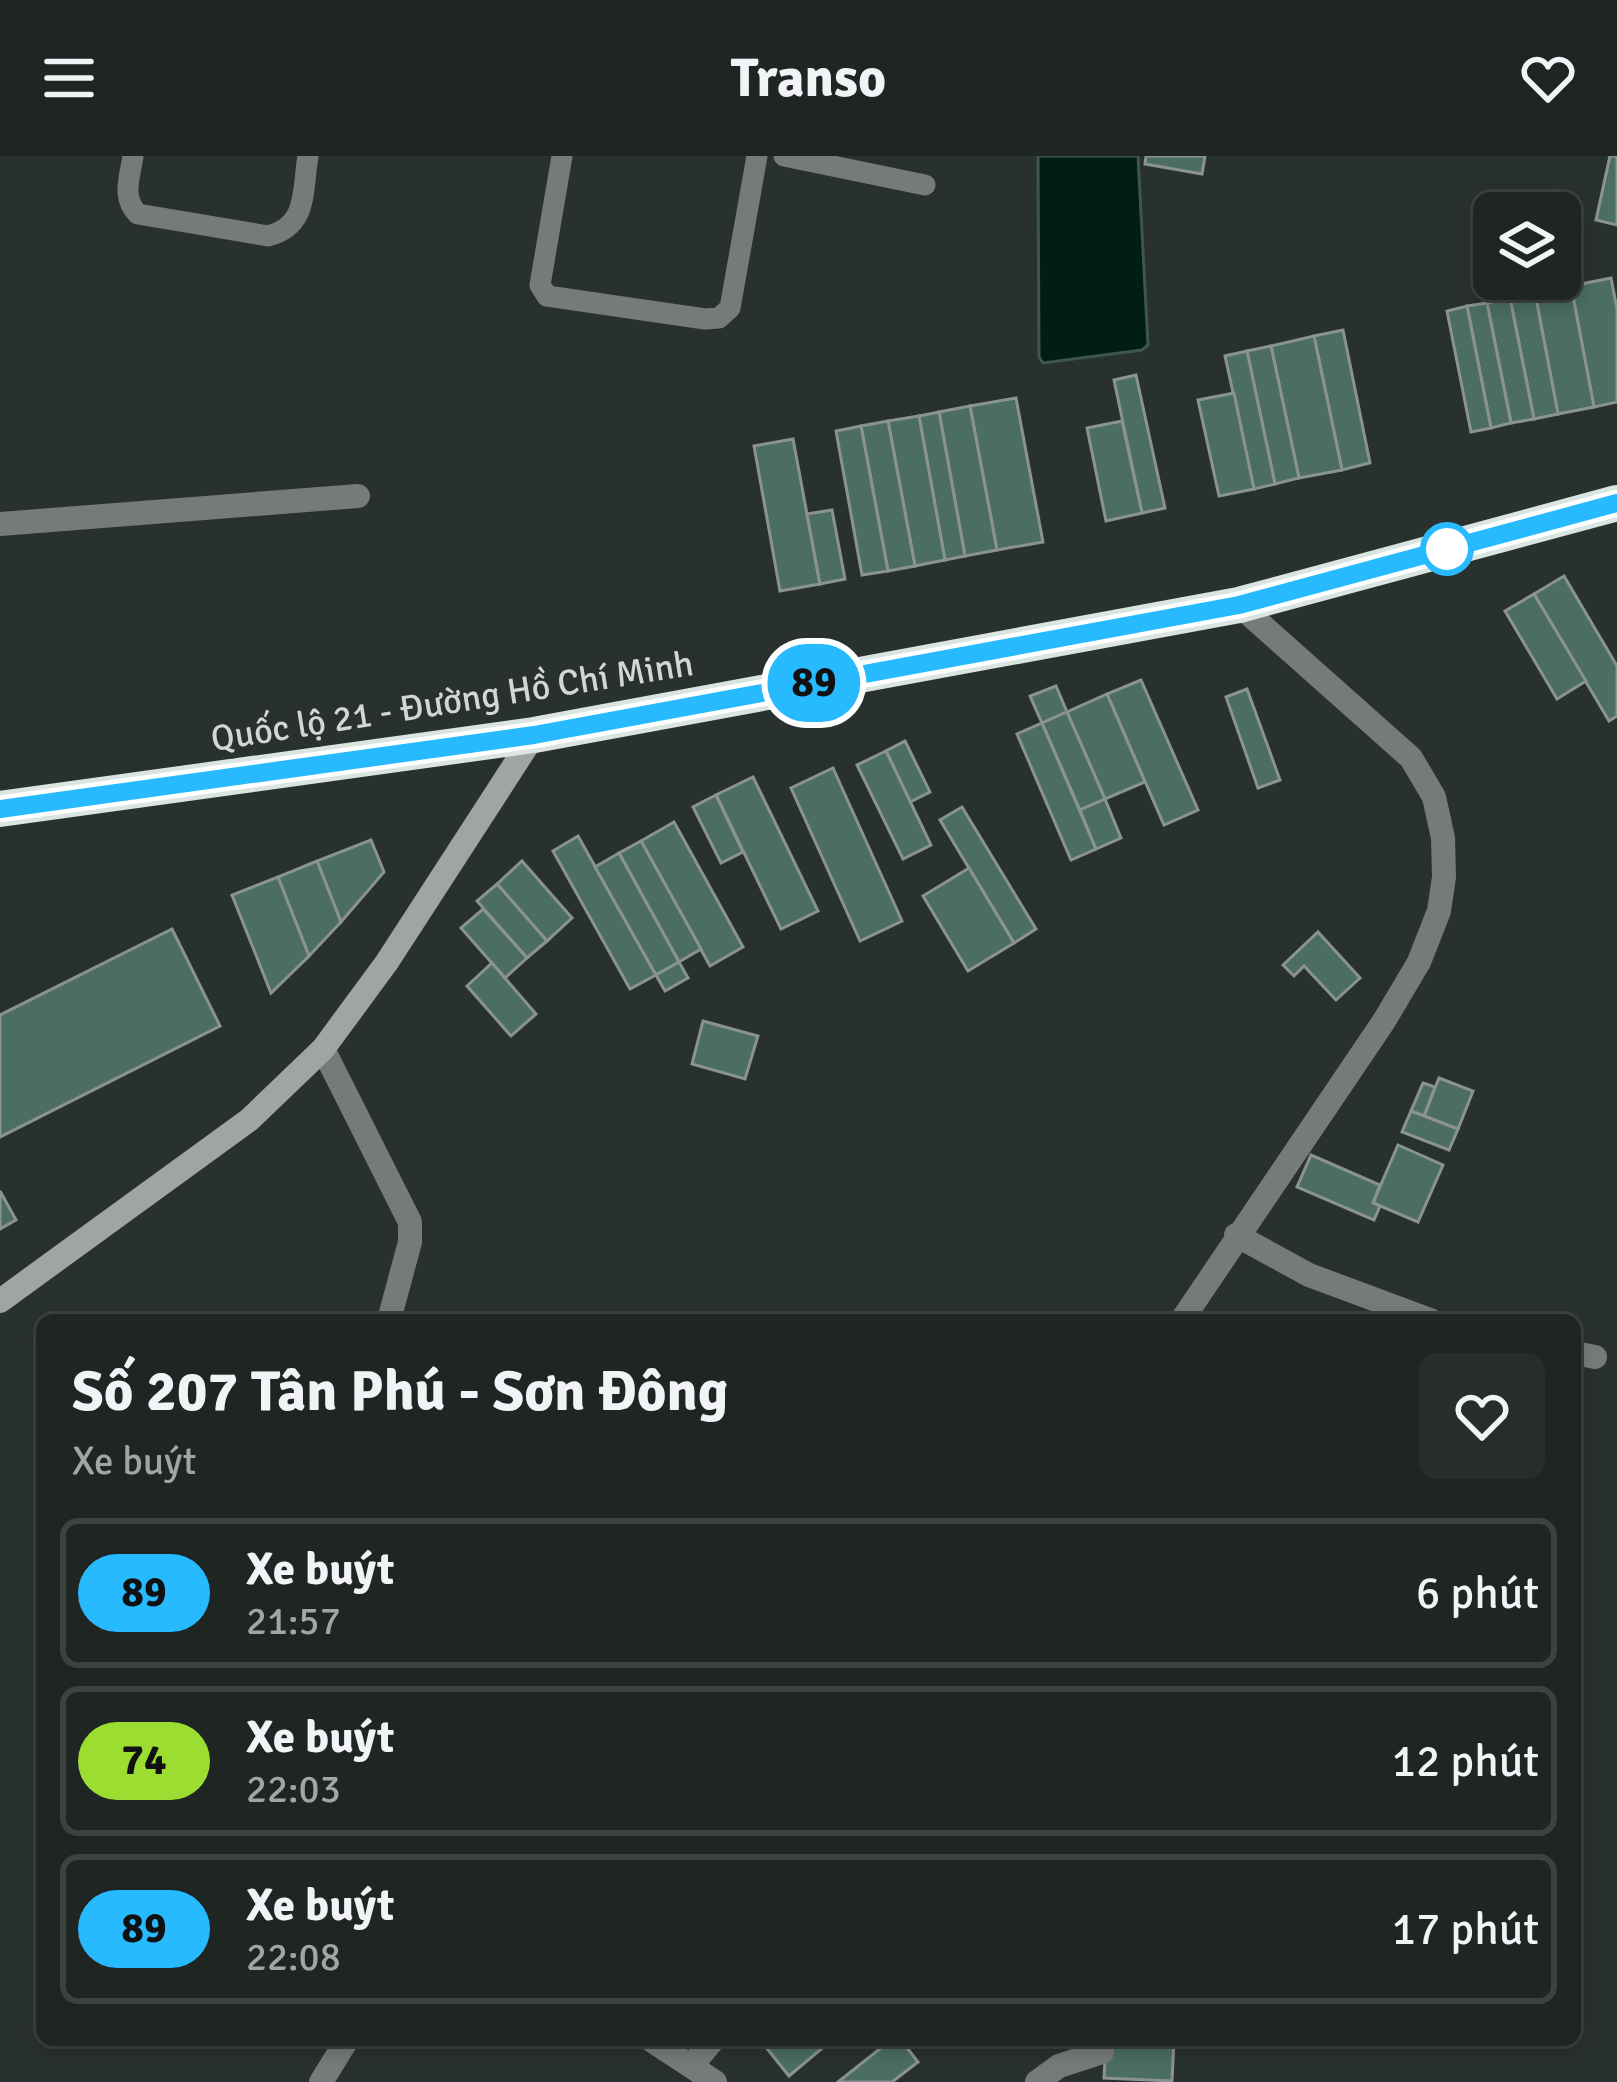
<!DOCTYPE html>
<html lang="vi">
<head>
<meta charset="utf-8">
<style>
  :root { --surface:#1f2523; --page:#272d2b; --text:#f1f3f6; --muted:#a1a5a6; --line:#3c4241 }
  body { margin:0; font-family:Signika,sans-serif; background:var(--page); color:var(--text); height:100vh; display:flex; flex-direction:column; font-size:45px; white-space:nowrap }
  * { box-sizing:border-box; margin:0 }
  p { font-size:39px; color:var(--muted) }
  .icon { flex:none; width:66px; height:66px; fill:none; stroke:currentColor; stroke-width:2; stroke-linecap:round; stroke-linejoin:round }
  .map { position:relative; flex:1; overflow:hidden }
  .drawer { position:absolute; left:36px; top:1158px; width:1545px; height:732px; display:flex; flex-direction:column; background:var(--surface); border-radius:18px; box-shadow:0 6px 18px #0003,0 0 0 3px var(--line) }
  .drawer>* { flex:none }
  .badge { padding:0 24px; border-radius:39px; font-size:42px; line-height:78px }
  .controls { position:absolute; left:1473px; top:36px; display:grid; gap:24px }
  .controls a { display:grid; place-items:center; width:108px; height:108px; border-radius:18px; background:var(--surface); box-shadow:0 6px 18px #0003,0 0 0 3px var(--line); font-size:60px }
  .map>.badge { position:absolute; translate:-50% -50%; box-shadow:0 0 0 6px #fff }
  .round { display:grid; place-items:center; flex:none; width:126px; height:126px; border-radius:18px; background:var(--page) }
  .head { display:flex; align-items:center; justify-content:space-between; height:204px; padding:0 36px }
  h1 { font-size:57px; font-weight:700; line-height:90px }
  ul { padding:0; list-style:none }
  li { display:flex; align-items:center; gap:36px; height:150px; margin:0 24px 18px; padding:0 12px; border:6px solid var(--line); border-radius:18px }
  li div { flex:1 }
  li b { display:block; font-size:45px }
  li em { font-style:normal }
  li .badge { min-width:132px; font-weight:700; text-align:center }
  header { display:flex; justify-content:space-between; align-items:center; height:156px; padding:0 36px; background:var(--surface); font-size:54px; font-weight:700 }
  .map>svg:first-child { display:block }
  .water { fill:#001d16; stroke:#3f5550; stroke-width:3 }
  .building { fill:#4b6d63; stroke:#8a9390; stroke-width:3 }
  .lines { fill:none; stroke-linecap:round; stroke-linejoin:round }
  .lane { stroke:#767b79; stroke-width:21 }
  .street { stroke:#767b79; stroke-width:24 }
  .secondary { stroke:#9fa5a3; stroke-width:24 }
  .highway { stroke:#dae4e1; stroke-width:36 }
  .line-casing { stroke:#fff; stroke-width:27 }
  .line { stroke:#27baff; stroke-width:18 }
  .stop-dot { fill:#fff; stroke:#27baff; stroke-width:6 }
  .labels { text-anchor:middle; stroke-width:12; stroke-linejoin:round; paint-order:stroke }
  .street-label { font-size:36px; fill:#d2d7d6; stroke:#29312f }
</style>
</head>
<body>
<header><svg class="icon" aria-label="menu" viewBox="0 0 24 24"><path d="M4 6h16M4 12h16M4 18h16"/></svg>Transo<svg class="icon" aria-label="heart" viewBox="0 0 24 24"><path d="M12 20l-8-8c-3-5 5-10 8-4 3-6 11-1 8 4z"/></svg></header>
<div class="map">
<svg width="1617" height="1926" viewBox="0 0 1617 1926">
  <rect width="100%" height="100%" fill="#29312f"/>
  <path class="water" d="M1038,0H1138L1148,189L1142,194L1043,207L1039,201Z"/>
  <g class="building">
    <path d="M1146,0H1205L1202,18L1145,8Z"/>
    <path d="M1610,0H1617V69L1596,64Z"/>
    <path d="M1611,122L1617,153V246L1594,251L1571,130Z"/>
    <path d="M1571,130L1594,251L1558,258L1535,137Z"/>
    <path d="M1535,137L1558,258L1534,263L1510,142Z"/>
    <path d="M1510,142L1534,263L1511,267L1487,147Z"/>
    <path d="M1487,147L1511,267L1491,272L1467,150Z"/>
    <path d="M1467,150L1491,272L1471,276L1447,155Z"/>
    <path d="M1343,174L1370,307L1342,314L1314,180Z"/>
    <path d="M1314,180L1342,314L1299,322L1271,190Z"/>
    <path d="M1271,190L1299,322L1275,328L1247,195Z"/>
    <path d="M1247,195L1275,328L1254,333L1225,200Z"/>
    <path d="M1136,219L1165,352L1142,357L1114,224Z"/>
    <path d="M1234,237L1254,333L1219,340L1198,244Z"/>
    <path d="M1016,242L1043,386L997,394L970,250Z"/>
    <path d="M970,250L997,394L965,400L939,256Z"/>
    <path d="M939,256L965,400L945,404L919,260Z"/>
    <path d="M919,260L945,404L915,410L888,265Z"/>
    <path d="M888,265L915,410L888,415L861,270Z"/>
    <path d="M1122,265L1142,357L1106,365L1087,272Z"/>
    <path d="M861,270L888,415L862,419L836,275Z"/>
    <path d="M793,283L820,428L780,435L754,290Z"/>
    <path d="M832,354L845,423L820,428L807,358Z"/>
    <path d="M1564,420L1617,510V560L1609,565L1534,438Z"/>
    <path d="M1534,438L1586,525L1557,543L1505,455Z"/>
    <path d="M1141,524L1198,654L1164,669L1107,538Z"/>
    <path d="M1056,530L1067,556L1042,567L1030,540Z"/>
    <path d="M1247,533L1280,624L1258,632L1226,541Z"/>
    <path d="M1107,538L1145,626L1105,643L1067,556Z"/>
    <path d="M1067,556L1105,643L1080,654L1042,567Z"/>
    <path d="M1042,567L1096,693L1071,704L1017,578Z"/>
    <path d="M905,585L930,636L910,646L886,595Z"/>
    <path d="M886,595L931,689L903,703L857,609Z"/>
    <path d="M833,612L902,765L860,785L791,632Z"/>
    <path d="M753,621L818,755L781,773L716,639Z"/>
    <path d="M716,639L743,696L721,707L693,651Z"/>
    <path d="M1105,643L1121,682L1096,693L1080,654Z"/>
    <path d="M962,651L1036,773L1014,787L940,664Z"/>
    <path d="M674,666L743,791L710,810L641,685Z"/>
    <path d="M578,680L656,819L630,833L553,695Z"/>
    <path d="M371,684L384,716L341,766L317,705Z"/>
    <path d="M641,685L701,793L679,806L619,697Z"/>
    <path d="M619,697L679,806L656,819L595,711Z"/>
    <path d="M317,705L341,766L309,800L278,721Z"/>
    <path d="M522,705L572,762L547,785L497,728Z"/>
    <path d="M969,712L1014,787L968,815L923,740Z"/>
    <path d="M278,721L309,800L271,837L232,739Z"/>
    <path d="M497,728L547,785L527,802L477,745Z"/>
    <path d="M483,753L527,802L505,822L461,772Z"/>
    <path d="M172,773L220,870L0,981V859Z"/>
    <path d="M1318,776L1360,822L1336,844L1304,810L1294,820L1283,809Z"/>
    <path d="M679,806L688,822L665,835L656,819Z"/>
    <path d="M492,807L536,858L511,880L467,830Z"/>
    <path d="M703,865L758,880L745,923L692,908Z"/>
    <path d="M1439,922L1473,935L1458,973L1424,960Z"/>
    <path d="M1423,927L1435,931L1424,960L1411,955Z"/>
    <path d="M1411,955L1458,973L1449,994L1402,976Z"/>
    <path d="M1398,989L1443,1009L1418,1066L1373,1047Z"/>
    <path d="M1311,999L1380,1029L1373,1047L1380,1050L1374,1064L1297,1031Z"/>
    <path d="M0,1035L16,1064L0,1073Z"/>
    <path d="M760,1884H832L789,1920Z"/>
    <path d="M891,1884H901L918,1906L892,1926H838Z"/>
    <path d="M1106,1884H1174L1172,1925L1104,1922Z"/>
  </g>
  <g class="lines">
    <g class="lane">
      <path d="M133,0C130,21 121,42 138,58L268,80C308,70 302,36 308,0"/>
      <path d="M562,0L540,129L547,140L705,163L719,162L730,152L757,0"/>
      <path d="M784,0L925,29"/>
    </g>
    <g class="street">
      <path d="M0,368L358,340"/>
      <path d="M323,893L410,1066V1086L389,1164"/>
      <path d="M1236,1079L1309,1119L1430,1164"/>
      <path d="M1182,1164L1384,865L1419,806L1439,755L1444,721L1443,682L1434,641L1411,602L1239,449"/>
      <path d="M1575,1197L1595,1201"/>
      <path d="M651,1884L715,1926"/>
      <path d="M693,1908L713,1884"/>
      <path d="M321,1926L347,1884"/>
      <path d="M1037,1926L1059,1910L1102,1896"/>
    </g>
    <path class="secondary" d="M0,1145L249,964L323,893L387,806L534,579"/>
    <path class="highway" d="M0,653L534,579L1239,449L1617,347"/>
  </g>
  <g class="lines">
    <defs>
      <path id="line" d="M0,653L534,579L1239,449L1617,347"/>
    </defs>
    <use href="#line" class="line-casing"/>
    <use href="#line" class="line"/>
  </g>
  <circle class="stop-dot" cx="1447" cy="393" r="24"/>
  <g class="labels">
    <g class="street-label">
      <text transform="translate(452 544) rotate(-9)" y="13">Quốc lộ 21 - Đường Hồ Chí Minh</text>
    </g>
  </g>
</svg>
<div class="controls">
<a><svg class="icon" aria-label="layers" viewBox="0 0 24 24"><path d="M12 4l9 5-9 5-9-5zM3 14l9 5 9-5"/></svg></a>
</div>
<b class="badge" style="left:814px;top:527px;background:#27baff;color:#111">89</b>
<section class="drawer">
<div class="head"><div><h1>Số 207 Tân Phú - Sơn Đông</h1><p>Xe buýt</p></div><a class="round"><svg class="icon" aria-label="heart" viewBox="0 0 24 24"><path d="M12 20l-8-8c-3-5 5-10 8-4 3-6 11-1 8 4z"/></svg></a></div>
<ul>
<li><span class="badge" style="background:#27baff;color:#111">89</span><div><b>Xe buýt</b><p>21:57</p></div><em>6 phút</em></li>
<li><span class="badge" style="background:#9cdd31;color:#111">74</span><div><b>Xe buýt</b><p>22:03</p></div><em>12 phút</em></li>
<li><span class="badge" style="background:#27baff;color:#111">89</span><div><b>Xe buýt</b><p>22:08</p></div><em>17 phút</em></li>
</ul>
</section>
</div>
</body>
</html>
